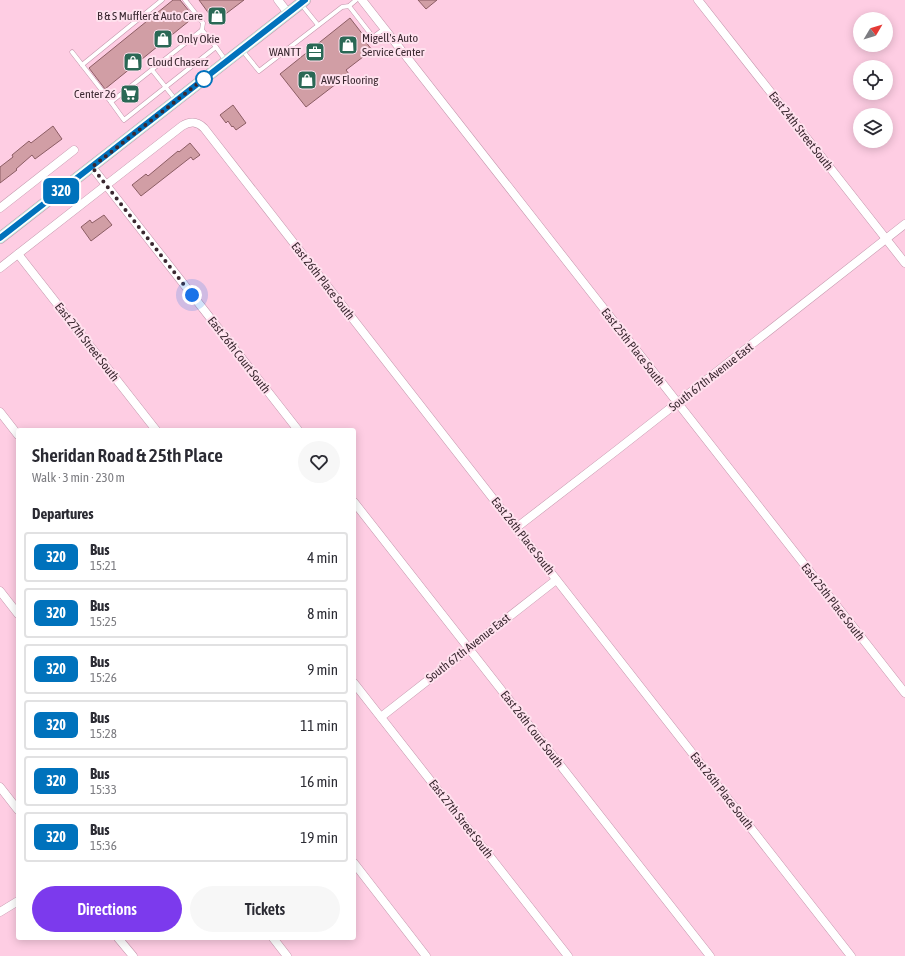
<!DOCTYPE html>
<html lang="en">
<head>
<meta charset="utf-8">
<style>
  :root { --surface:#fff; --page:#f7f7f7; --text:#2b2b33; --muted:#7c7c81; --line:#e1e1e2; --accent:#7c3aed }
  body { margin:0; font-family:"Asap Condensed",sans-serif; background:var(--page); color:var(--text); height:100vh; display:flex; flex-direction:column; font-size:15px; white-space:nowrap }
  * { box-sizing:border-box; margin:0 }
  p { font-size:13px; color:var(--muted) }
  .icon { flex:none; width:22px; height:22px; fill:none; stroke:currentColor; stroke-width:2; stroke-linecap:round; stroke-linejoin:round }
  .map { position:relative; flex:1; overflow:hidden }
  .panel { position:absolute; left:16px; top:428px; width:340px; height:512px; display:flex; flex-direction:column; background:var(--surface); border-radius:4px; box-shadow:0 2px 10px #0003 }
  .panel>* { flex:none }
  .badge { padding:0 8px; border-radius:6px; font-size:14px; line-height:26px }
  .needle { width:26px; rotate:52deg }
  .buttons { position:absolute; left:853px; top:12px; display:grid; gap:8px }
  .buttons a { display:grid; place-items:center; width:40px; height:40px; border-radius:50%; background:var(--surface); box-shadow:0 2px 10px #0003; font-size:20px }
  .you { position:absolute; width:20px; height:20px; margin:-10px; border:3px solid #fff; border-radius:50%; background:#1a73e8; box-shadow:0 0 0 6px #1a73e833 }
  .map>.badge { position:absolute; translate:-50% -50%; box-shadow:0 0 0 2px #fff }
  h2 { padding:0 16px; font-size:15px; line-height:36px }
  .round { display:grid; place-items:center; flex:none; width:42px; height:42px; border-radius:21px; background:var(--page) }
  .summary { display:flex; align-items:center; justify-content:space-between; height:68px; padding:0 16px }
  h1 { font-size:19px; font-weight:600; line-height:30px }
  .button { display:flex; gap:8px; margin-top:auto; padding:8px 16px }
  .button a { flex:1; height:46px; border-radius:24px; background:var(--accent); color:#fff; font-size:16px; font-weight:600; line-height:46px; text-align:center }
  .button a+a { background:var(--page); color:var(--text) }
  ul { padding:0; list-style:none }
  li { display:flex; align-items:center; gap:12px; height:50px; margin:0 8px 6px; padding:0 8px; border:2px solid var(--line); border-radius:4px }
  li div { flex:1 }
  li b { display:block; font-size:15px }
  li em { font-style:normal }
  li .badge { min-width:44px; font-weight:700; text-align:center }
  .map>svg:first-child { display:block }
  .building { fill:#d19ea5; stroke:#8c5d64 }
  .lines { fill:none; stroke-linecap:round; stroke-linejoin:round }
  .service-casing { stroke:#c496ac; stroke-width:5 }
  .minor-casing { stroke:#c496ac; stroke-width:9 }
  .secondary-casing { stroke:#c496ac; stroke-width:12 }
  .service { stroke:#fff; stroke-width:4 }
  .minor { stroke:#fff; stroke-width:8 }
  .secondary { stroke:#c9ede2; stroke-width:11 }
  .line-casing { stroke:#fff; stroke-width:9 }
  .line { stroke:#0072bc; stroke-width:6 }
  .walk { stroke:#3a2830; stroke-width:4; stroke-dasharray:0 7.2 }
  .stop-dot { fill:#fff; stroke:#0072bc; stroke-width:2 }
  .labels { text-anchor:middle; stroke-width:4; stroke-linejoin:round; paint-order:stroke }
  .poi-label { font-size:12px; fill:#3a2830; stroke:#ffe1ee; text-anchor:start }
  .street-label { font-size:12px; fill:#3a2830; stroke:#ffe1ee }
</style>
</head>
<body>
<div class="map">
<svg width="905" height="956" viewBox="0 0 905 956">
  <rect width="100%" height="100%" fill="#fecde3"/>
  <g class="building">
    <path d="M173,0H180L194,17L105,89L89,68Z"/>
    <path d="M199,0H244L215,22Z"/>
    <path d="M418,0H437L426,9Z"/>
    <path d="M350,18L364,36L362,37L372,50L346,70L349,74L306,107L280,74Z"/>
    <path d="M233,105L246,123L236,130L233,126L232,127L228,121L226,123L220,115Z"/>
    <path d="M53,126L62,139L35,159L32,155L16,169L17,170L0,183V167L13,157L12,155L29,141L31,143Z"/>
    <path d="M190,143L200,155L193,160L191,157L141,196L132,185L146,174L148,176L178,151L179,152Z"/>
    <path d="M104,215L112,225L91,241L81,227L90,220L92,223Z"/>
  </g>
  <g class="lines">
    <defs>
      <g id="service">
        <path d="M185,0L203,23L202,30"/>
        <path d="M301,4L318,25"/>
        <path d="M349,6L373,37L384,29"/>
        <path d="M202,30L216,47L124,120L111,102Z"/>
        <path d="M216,47L226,61"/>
        <path d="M242,50L259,71L342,7L349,6L356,0"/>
        <path d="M72,52L111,102"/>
        <path d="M82,65L162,0"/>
        <path d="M152,70L175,99"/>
      </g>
      <g id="minor">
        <path d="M278,0L288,13"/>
        <path d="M362,0L905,693"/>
        <path d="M698,0L905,263"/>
        <path d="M92,167L298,430"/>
        <path d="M0,208L74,150"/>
        <path d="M18,254L156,430"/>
        <path d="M0,268L96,193L182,126C190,121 197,121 204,128L516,528L851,956"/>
        <path d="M0,412L18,435"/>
        <path d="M354,502L710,956"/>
        <path d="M516,528L617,450L905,224"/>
        <path d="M0,591L18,614"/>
        <path d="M354,683L568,956"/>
        <path d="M381,717L556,580"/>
        <path d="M0,787L18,810"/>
        <path d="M354,863L426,956"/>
        <path d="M0,912L18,901"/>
        <path d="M118,938L133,956"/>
        <path d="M273,938L287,956"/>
      </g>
      <path id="secondary" d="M0,238L305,0"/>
    </defs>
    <use href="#service" class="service-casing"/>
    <use href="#minor" class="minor-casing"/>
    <use href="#secondary" class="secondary-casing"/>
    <use href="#service" class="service"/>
    <use href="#minor" class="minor"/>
    <use href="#secondary" class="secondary"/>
  </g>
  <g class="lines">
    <defs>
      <path id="line" d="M0,238L305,0"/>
    </defs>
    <use href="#line" class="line-casing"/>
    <use href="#line" class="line"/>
    <path class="walk" d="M192,295L92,167L205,78L204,79"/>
  </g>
  <defs>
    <symbol id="shop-square" viewBox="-11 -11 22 22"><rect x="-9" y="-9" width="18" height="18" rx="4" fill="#2a6855" stroke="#ffe1ee"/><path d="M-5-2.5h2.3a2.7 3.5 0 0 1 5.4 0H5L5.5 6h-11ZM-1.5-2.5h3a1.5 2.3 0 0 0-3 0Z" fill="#fff"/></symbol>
    <symbol id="office-square" viewBox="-11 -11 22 22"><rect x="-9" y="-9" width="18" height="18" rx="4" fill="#2a6855" stroke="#ffe1ee"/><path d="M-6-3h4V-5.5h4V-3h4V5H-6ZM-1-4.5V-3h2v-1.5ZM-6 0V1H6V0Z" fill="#fff"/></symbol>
    <symbol id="supermarket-square" viewBox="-11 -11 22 22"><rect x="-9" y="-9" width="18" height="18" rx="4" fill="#2a6855" stroke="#ffe1ee"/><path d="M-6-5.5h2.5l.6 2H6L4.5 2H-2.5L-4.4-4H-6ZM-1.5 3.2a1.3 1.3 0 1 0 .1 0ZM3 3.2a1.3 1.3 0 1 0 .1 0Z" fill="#fff"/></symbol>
  </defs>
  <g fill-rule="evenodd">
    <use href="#shop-square" x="206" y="5" width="22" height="22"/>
    <use href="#shop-square" x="152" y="28" width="22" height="22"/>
    <use href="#shop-square" x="337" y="34" width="22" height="22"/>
    <use href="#office-square" x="304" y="41" width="22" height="22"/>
    <use href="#shop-square" x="122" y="51" width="22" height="22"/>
    <use href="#shop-square" x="296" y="69" width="22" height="22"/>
    <use href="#supermarket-square" x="119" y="83" width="22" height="22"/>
  </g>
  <circle class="stop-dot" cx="204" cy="79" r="8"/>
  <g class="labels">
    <g class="poi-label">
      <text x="203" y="20" text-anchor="end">B &amp; S Muffler &amp; Auto Care</text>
      <text x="362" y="42">Migell's Auto<tspan x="362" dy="14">Service Center</tspan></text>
      <text x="177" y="43">Only Okie</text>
      <text x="301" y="56" text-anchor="end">WANTT</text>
      <text x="147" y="66">Cloud Chaserz</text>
      <text x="321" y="84">AWS Flooring</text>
      <text x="116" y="98" text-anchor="end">Center 26</text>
    </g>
    <g class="street-label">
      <text transform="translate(801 131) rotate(52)" y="4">East 24th Street South</text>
      <text transform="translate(323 281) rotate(52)" y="4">East 26th Place South</text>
      <text transform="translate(87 342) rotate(52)" y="4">East 27th Street South</text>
      <text transform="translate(633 347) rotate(52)" y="4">East 25th Place South</text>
      <text transform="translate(239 355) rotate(52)" y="4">East 26th Court South</text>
      <text transform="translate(711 377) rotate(-38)" y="4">South 67th Avenue East</text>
      <text transform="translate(523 536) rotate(52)" y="4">East 26th Place South</text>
      <text transform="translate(833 602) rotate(52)" y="4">East 25th Place South</text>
      <text transform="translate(468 648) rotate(-38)" y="4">South 67th Avenue East</text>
      <text transform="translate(532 729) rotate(52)" y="4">East 26th Court South</text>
      <text transform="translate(722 791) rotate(52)" y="4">East 26th Place South</text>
      <text transform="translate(461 819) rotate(52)" y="4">East 27th Street South</text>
    </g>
  </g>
</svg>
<div class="buttons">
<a><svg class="needle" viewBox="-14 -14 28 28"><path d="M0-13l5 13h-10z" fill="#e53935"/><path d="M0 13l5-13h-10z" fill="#7c7c81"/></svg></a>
<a><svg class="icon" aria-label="locate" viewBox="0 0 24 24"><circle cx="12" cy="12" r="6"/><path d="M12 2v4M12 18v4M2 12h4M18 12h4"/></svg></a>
<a><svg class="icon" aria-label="layers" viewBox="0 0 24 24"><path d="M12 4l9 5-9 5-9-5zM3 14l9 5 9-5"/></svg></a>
</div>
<div class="you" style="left:192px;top:295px"></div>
<b class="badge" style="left:61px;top:191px;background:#0072bc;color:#fff">320</b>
<section class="panel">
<div class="summary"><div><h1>Sheridan Road &amp; 25th Place</h1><p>Walk · 3 min · 230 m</p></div><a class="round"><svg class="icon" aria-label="heart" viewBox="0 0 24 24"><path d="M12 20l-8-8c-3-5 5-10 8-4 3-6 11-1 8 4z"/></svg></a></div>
<h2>Departures</h2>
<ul>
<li><span class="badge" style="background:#0072bc;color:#fff">320</span><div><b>Bus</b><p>15:21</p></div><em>4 min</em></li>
<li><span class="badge" style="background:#0072bc;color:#fff">320</span><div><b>Bus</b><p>15:25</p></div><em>8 min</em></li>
<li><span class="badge" style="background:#0072bc;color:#fff">320</span><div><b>Bus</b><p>15:26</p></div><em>9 min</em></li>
<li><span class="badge" style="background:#0072bc;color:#fff">320</span><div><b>Bus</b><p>15:28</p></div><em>11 min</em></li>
<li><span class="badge" style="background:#0072bc;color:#fff">320</span><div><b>Bus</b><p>15:33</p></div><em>16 min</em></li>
<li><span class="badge" style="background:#0072bc;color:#fff">320</span><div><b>Bus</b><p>15:36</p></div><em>19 min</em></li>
</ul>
<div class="button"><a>Directions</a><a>Tickets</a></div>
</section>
</div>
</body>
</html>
